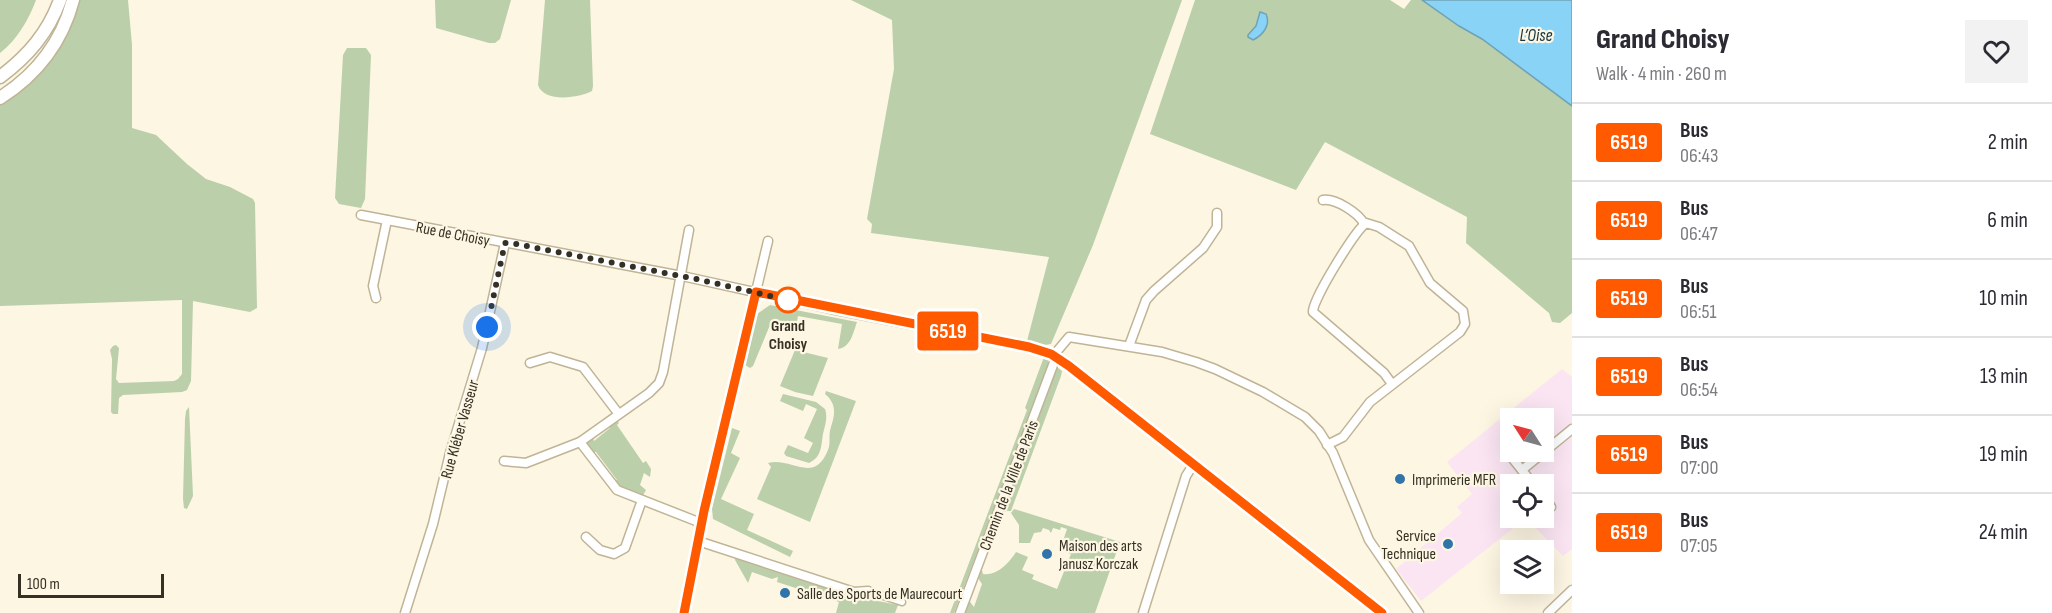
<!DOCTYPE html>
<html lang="en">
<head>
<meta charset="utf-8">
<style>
  :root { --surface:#fff; --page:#f2f2f3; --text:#2b2b33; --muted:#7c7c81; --line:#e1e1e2 }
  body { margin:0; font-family:"Sofia Sans Condensed",sans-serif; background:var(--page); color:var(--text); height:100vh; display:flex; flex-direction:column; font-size:22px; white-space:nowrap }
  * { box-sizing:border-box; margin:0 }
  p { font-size:20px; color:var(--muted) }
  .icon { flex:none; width:33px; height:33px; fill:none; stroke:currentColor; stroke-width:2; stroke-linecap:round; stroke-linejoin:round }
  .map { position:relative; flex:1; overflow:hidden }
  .sheet { display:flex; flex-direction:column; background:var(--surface); width:480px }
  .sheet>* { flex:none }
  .badge { padding:0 12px; border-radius:4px; font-size:21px; line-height:39px }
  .needle { width:39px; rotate:306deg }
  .fabs { position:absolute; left:1500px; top:408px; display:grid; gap:12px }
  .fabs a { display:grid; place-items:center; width:54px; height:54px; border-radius:0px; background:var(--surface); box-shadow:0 6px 24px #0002; font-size:30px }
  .scale { position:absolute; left:18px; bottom:15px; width:146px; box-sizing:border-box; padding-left:6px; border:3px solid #353024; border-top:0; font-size:16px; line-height:21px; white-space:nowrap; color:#353024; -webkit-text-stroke:4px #fdf6e3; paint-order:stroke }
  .you { position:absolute; width:30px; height:30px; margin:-15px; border:4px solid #fff; border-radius:50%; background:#1a73e8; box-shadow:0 0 0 9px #1a73e833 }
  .map>.badge { position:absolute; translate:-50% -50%; box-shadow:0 0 0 3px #fff }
  .round { display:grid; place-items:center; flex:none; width:63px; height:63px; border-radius:0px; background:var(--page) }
  .headline { display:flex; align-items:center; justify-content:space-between; height:102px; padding:0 24px }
  h1 { font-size:28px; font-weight:800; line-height:45px }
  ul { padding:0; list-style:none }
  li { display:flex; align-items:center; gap:18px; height:78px; padding:0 24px; border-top:2px solid var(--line) }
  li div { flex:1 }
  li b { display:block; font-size:22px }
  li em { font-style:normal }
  li .badge { min-width:66px; font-weight:700; text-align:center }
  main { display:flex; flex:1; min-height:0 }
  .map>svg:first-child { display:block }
  .commercial { fill:#fbe5f3; fill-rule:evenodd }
  .green { fill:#bbcfaa }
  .water { fill:#89d3f6; stroke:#70a2b7; stroke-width:1.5 }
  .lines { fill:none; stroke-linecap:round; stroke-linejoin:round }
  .pedestrian-casing { stroke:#c0b496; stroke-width:9 }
  .minor-casing { stroke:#c0b496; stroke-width:11 }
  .secondary-casing { stroke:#c0b496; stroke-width:15 }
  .pedestrian { stroke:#fff; stroke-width:6 }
  .minor { stroke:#fff; stroke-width:8 }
  .secondary { stroke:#fff; stroke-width:12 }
  .line-casing { stroke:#fff; stroke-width:14 }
  .line { stroke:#ff5a00; stroke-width:9 }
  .walk { stroke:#353024; stroke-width:6; stroke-dasharray:0 10.8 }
  .stop-dot { fill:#fff; stroke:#ff5a00; stroke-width:3 }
  .poi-dot { fill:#3174aa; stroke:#fdf6e3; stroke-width:2 }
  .labels { text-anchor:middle; stroke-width:4.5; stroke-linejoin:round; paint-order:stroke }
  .street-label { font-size:16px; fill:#353024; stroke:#fdf6e3 }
  .stop-label { font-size:16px; font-weight:bold; fill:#353024; stroke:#fdf6e3 }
  .poi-label { font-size:16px; fill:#353024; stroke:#fdf6e3; text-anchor:start }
  .water-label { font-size:18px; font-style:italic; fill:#143645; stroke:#fdf6e3 }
</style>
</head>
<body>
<main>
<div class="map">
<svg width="1572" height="613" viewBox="0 0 1572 613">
  <rect width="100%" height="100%" fill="#fdf6e3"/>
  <path class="commercial" d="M1562,369L1572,377V549L1563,556L1526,518L1421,601L1396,569L1462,513L1457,507L1472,494L1447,462ZM1510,418H1544V452H1510ZM1510,484H1544V518H1510Z"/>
  <g class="green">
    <path d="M0,0H36C29,19 17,40 0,53Z"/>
    <path d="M78,0H128L132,45V128L156,135L187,164L206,179L230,187L253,199L255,203L257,308L250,312L193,301L191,381L187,390L182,392L123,395L119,398L118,414H113L111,412L112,359L110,350L113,346L116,345L119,348L116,379L119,383L174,381L178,379L182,374V300L0,306V104L12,96Z"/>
    <path d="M435,0H511L500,39L495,43H489L436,28Z"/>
    <path d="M545,0H590L593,86L592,91C579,98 544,103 538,85Z"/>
    <path d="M851,0H1182L1093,245L1051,344L1045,345L1027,341L1049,257L871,233L872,224L867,219L894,69L892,20Z"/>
    <path d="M1195,0H1390L1404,9L1411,0H1422L1459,26L1482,39L1572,106V313L1560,323L1552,322L1549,313L1466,243L1467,217L1325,142L1296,190L1150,134Z"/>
    <path d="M347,48H366L371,55L365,199L361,208L339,204L335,198L343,55Z"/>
    <path d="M770,305L857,322C853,333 851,347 838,349L842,324L798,316L795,333L770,325L753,366L750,368L745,365L757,314Z"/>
    <path d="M795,350L828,358L813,396L795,392L780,386Z"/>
    <path d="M1044,357L1048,360V365L1027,422L1026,431L1023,432L954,613H950L1027,410L1025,408Z"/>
    <path d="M1057,367L1062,371L1061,376L1011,511H1006L1000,517Z"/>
    <path d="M826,391L856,401L810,522L757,499L771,467L768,463C792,457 814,485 828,450C831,443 828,435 831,427C835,414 837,404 825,394Z"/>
    <path d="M783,394L816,402L825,409C828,418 825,425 823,434C821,446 822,457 809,463L786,456L784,453L788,445L808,453L813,443L804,438L817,409L806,404L803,411L780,401Z"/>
    <path d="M189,407L193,496L187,509L184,508L183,499L185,419L186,411Z"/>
    <path d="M609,421H617L619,423L617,425L643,463L646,461L651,469L650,477L644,473L640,485L646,490L642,497L623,490L608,481L617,480L596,452H587L583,443L592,433L594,441L610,428Z"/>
    <path d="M732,428L740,431L731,453L740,458L721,499L754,514L747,530L793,551L790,557L713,519L712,509Z"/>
    <path d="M1014,509L1120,542L1095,613H962L967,598L974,607L982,584L976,575L981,567L983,574C997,576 1009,563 1016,552L1028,557L1022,570L1034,575L1032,579L1057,589L1071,554L1060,550L1067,529L1061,527L1060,530L1053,528L1051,533L1049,530L1043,528L1041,532L1034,533L1030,543H1019V525L1011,513Z"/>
    <path d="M735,556L863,598L898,605L895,613H836L839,602L777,582L778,577L772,579L752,572L748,583L735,560Z"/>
  </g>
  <g class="water">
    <path d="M1422,0H1572V106L1482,39L1459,26Z"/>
    <path d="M1260,12L1266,14C1271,25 1263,35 1253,40L1248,37V35L1256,26Z"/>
  </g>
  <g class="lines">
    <defs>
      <path id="pedestrian" d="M868,591L902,602"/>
      <g id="minor">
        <path d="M1323,200C1335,198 1359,213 1364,224"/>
        <path d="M361,215L682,276L831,309L1041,350L1069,366L1382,613"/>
        <path d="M376,298L373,286L387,220"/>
        <path d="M1129,346L1146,300L1154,291L1203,248L1217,227V213"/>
        <path d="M1053,356L1069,337L1162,352L1196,362L1215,369L1263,392L1305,417L1319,431L1333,453L1369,540L1419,613"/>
        <path d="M530,363L550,357L583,367L618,413"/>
        <path d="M580,442L617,490L701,523"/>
        <path d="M1327,445L1343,437L1370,402L1460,332L1465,324L1463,311L1430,283L1409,246L1379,227L1366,223C1355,231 1312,300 1313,312L1384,373L1392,384"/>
        <path d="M1509,454L1533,484"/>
        <path d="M504,461L526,463L580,442L649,393L659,383L663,372L689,230"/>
        <path d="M1522,470L1572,429"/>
        <path d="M1544,497L1551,507"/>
        <path d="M586,537L600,550L614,554L625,548L642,500"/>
        <path d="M698,541L854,592L868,591"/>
        <path d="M405,613L433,524L450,453L482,348L505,243"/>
        <path d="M684,613L704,511L768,241"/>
        <path d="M960,613L1056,357"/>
        <path d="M1143,613L1186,476L1193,465"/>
        <path d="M1548,613L1572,590"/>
      </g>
      <g id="secondary">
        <path d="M0,77C28,56 48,33 60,0"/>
        <path d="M0,98C36,75 62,42 73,0"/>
      </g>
    </defs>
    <use href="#pedestrian" class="pedestrian-casing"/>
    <use href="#minor" class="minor-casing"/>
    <use href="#secondary" class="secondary-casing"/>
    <use href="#pedestrian" class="pedestrian"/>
    <use href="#minor" class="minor"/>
    <use href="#secondary" class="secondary"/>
  </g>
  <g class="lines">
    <defs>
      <path id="line" d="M684,613L704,511L756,292L1029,347L1051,354L1069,366L1382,613"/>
    </defs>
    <use href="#line" class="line-casing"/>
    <use href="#line" class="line"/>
    <path class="walk" d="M487,327L505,243L516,244L701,280L788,300"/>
  </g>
  <circle class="stop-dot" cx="788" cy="300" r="12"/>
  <g class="poi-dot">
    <circle cx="1400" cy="479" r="6"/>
    <circle cx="1448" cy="544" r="6"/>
    <circle cx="1047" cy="554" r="6"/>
    <circle cx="785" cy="593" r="6"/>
  </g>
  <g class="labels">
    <g class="street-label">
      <text transform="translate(453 233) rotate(11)" y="6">Rue de Choisy</text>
      <text transform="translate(459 429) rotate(-74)" y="6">Rue Kléber Vasseur</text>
      <text transform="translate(1008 485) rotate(-69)" y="6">Chemin de la Ville de Paris</text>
    </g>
    <g class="stop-label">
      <text x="788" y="331">Grand<tspan x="788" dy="18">Choisy</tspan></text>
    </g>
    <g class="poi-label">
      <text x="1412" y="485">Imprimerie MFR</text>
      <text x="1436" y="541" text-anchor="end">Service<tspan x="1436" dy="18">Technique</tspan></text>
      <text x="1059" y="551">Maison des arts<tspan x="1059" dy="18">Janusz Korczak</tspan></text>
      <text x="797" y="599">Salle des Sports de Maurecourt</text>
    </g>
    <g class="water-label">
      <text x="1536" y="41">L’Oise</text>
    </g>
  </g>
</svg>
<div class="fabs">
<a><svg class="needle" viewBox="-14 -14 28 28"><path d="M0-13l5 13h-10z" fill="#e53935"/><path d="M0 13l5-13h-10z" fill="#7c7c81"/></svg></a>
<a><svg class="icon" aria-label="locate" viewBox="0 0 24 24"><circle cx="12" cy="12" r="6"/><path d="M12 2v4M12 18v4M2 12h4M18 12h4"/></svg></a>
<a><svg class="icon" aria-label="layers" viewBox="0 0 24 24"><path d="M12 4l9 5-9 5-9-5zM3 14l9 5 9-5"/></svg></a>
</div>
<div class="scale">100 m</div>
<div class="you" style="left:487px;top:327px"></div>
<b class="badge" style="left:948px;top:331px;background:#ff5a00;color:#fff">6519</b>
</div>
<section class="sheet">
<div class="headline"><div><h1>Grand Choisy</h1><p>Walk · 4 min · 260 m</p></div><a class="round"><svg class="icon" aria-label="heart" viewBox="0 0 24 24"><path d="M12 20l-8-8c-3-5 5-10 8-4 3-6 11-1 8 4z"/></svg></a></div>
<ul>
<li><span class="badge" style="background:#ff5a00;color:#fff">6519</span><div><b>Bus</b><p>06:43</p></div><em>2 min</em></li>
<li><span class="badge" style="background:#ff5a00;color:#fff">6519</span><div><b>Bus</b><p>06:47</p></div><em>6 min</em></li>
<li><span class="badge" style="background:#ff5a00;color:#fff">6519</span><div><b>Bus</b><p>06:51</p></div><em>10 min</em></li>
<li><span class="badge" style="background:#ff5a00;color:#fff">6519</span><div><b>Bus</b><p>06:54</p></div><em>13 min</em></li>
<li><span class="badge" style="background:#ff5a00;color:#fff">6519</span><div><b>Bus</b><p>07:00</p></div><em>19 min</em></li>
<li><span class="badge" style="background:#ff5a00;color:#fff">6519</span><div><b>Bus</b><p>07:05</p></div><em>24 min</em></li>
</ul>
</section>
</main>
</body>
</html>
